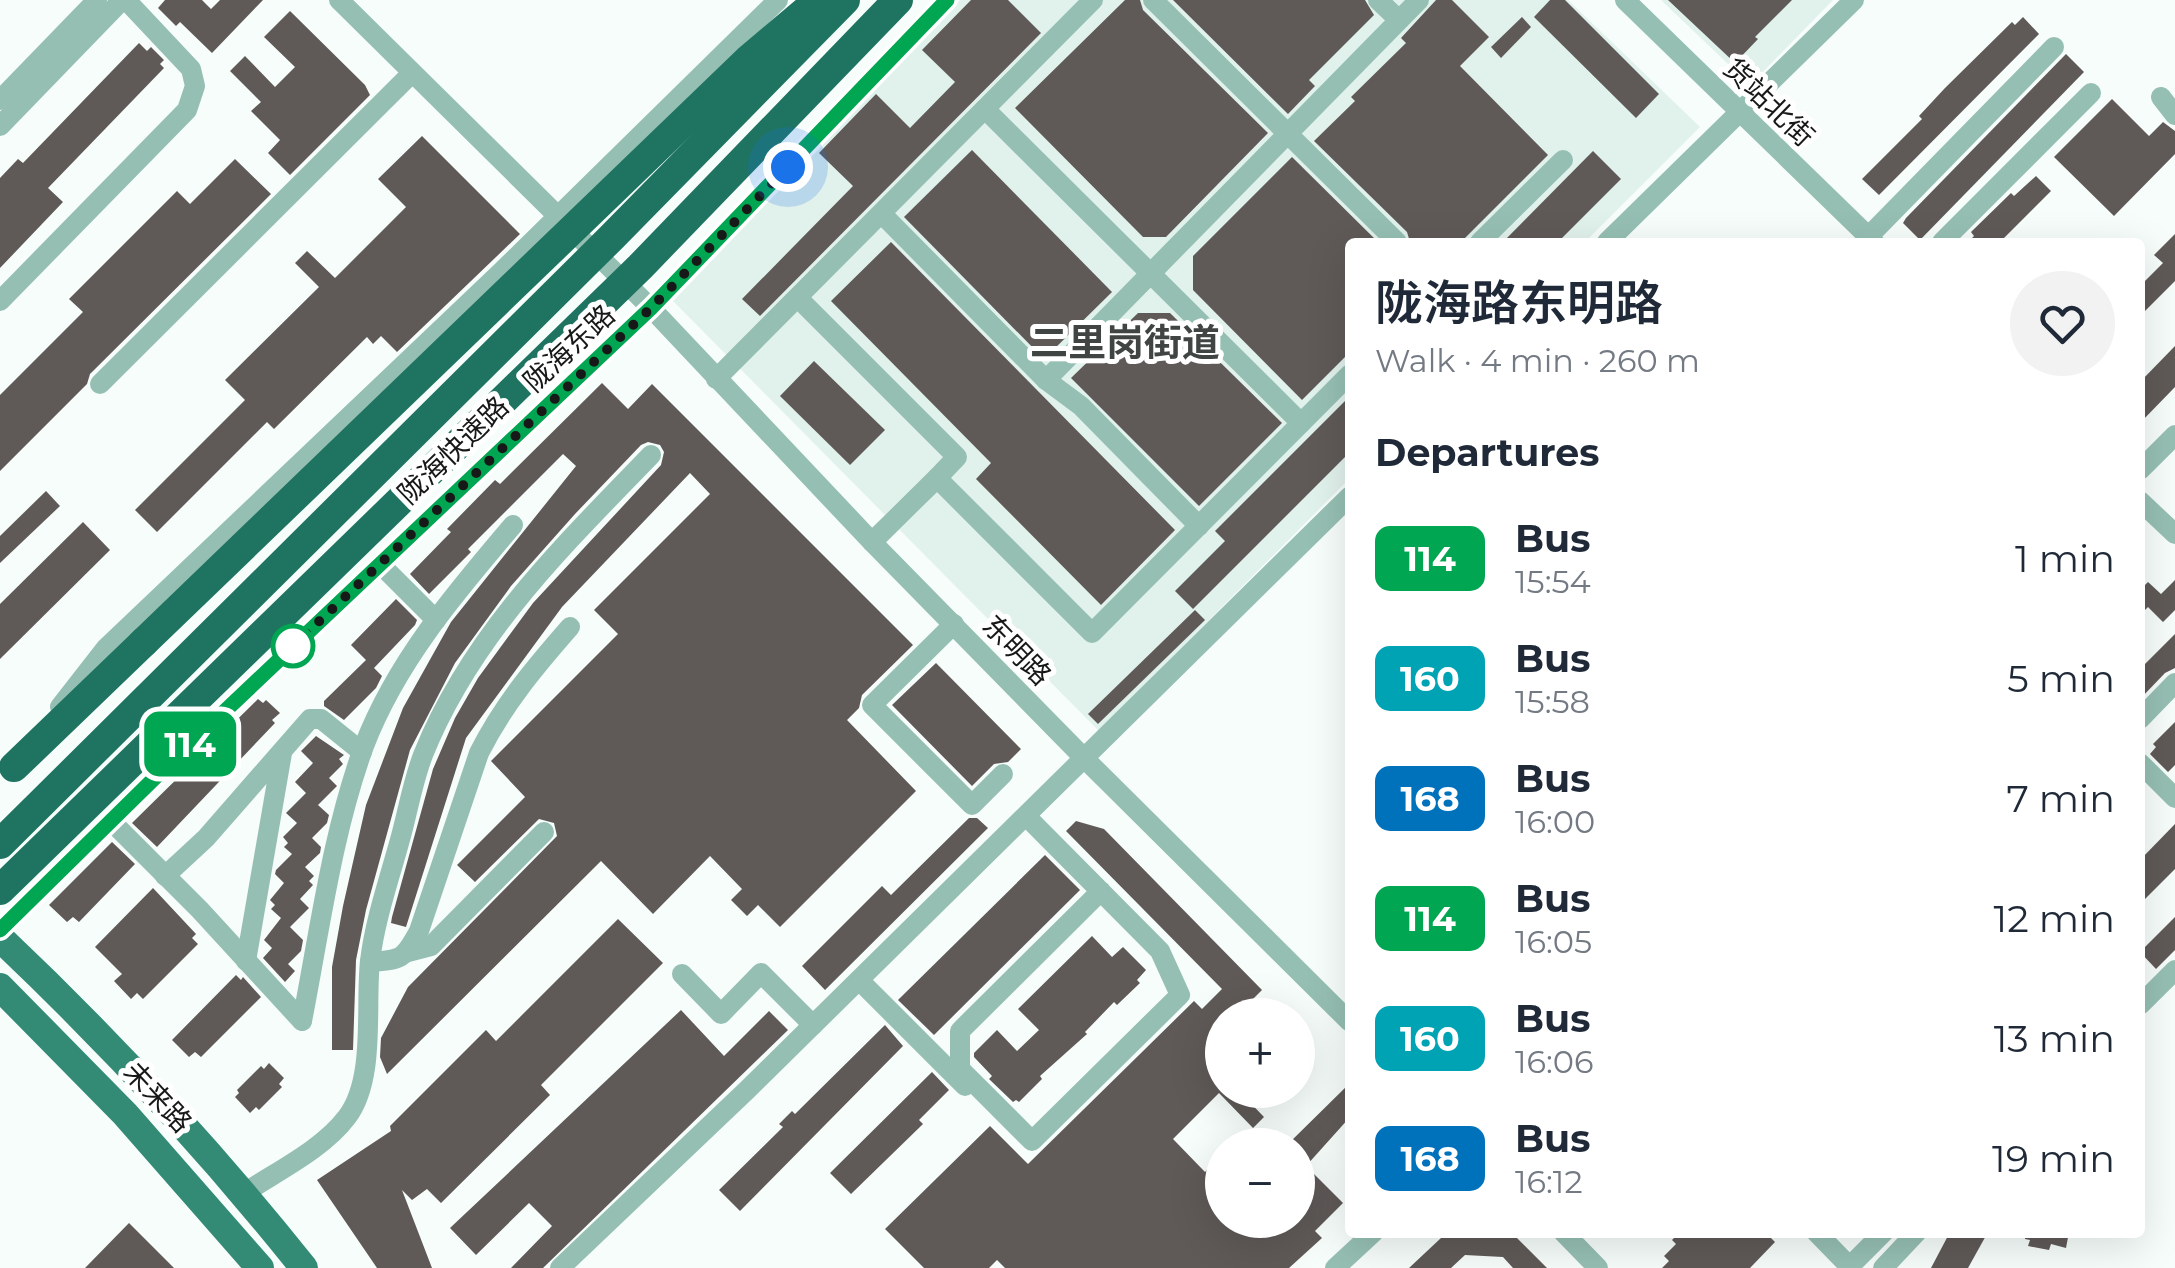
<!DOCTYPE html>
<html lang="en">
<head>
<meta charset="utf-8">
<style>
  :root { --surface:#fff; --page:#f2f2f3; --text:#1f2937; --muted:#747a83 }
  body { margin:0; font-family:Montserrat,"Noto Sans SC",sans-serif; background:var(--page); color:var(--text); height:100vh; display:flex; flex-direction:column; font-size:38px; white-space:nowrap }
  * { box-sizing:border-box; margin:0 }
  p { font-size:32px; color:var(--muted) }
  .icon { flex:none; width:55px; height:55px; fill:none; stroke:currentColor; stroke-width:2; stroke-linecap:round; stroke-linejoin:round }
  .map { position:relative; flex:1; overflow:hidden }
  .side { position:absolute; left:1345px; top:238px; width:800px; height:1000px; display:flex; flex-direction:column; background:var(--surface); border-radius:10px; box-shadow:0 10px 40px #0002 }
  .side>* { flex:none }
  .badge { padding:0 20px; border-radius:15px; font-size:35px; line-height:65px }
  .fabs { position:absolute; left:1205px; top:998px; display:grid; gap:20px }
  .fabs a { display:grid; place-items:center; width:110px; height:110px; border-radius:50%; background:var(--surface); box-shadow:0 10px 40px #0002; font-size:50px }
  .you { position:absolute; width:50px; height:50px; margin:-25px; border:8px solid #fff; border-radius:50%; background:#1a73e8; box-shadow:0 0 0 15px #1a73e833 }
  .map>.badge { position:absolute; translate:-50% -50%; box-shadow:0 0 0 5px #fff }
  h2 { padding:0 30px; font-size:38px; line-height:90px }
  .round { display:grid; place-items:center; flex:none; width:105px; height:105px; border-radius:52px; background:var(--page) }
  .head { display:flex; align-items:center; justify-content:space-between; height:170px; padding:0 30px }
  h1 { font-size:48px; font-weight:600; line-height:75px }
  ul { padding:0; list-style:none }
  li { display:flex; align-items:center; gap:30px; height:120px; padding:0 30px }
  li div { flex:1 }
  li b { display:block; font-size:38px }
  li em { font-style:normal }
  li .badge { min-width:110px; font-weight:700; text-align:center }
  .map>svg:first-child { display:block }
  .built { fill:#e1f1ec }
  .building { fill:#5f5a58 }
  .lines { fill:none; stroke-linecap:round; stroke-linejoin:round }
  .minor { stroke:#96bfb3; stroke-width:20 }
  .major { stroke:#338b76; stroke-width:28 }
  .highway { stroke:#1f7461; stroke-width:30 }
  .highway-bridge { stroke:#1f7461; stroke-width:30 }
  .line-casing { stroke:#fff; stroke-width:22 }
  .line { stroke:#00a651; stroke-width:15 }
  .walk { stroke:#171918; stroke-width:10; stroke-dasharray:0 18 }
  .stop-dot { fill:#fff; stroke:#00a651; stroke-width:5 }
  .labels { text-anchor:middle; stroke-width:10; stroke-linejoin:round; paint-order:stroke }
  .street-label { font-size:28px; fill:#171918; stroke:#fff }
  .district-label { font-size:38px; font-weight:bold; fill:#404543; stroke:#fff }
</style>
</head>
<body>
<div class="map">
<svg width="2175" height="1268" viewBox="0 0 2175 1268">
  <rect width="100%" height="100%" fill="#f6fdfb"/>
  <g class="built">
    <path d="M960,0H1568L1700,127L1585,242H1350V478L1099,731L673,301Z"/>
    <path d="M1661,0H1833L1750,85Z"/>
  </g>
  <g class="building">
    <path d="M165,0H202L211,9L220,0H263L212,53L180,22L176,26L158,8Z"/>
    <path d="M971,0H1008L1041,33L760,316L742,299L853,186L819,153L876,94L910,128L955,82L922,50Z"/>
    <path d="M1125,0H1140L1143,10L1268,133L1166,237H1143L1015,108Z"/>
    <path d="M1173,0H1365L1374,15L1309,80L1315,86L1288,114Z"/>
    <path d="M1436,0H1452L1489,37L1460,66L1548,155L1461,242H1410L1407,232L1314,141L1355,101L1351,97L1406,43L1401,38Z"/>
    <path d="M1550,0H1565L1659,94L1636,118L1534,17Z"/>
    <path d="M1668,0H1792L1755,37L1758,39L1735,63Z"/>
    <path d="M290,11L365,85L370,95L290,175L268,153L280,140L251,111L261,102L230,71L245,56L275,87L295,67L264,37Z"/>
    <path d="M1522,17L1531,27L1501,58L1491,47Z"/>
    <path d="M2023,17L2039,34L1879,195L1862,179L1922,119L1919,116L1945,88L2012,22L2015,25Z"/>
    <path d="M139,43L147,51L151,47L164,60L160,64L164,68L48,188L63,202L0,268V178L18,159L23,163Z"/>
    <path d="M2066,54L2084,72L1920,240L1903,223L1906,218Z"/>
    <path d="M2112,99L2149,136L2163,122L2175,131V154L2114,216L2054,157Z"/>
    <path d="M422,136L520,234L397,352L381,336L373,344L367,337L274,429L267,422L157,532L135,510L245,400L225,380L319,287L295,263L307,251L335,278L406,207L378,179Z"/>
    <path d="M972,150L1112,292L1044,359L904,217Z"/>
    <path d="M1593,151L1621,179L1558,242H1503Z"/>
    <path d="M1292,157L1378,242H1350V352L1302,400L1193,290V256Z"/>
    <path d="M235,159L271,194L90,374L87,384L0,471V395L83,312L69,299L177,191L190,204Z"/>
    <path d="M2036,176L2051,191L2000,242H1968L1974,236L1971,232L2011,193L2014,196Z"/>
    <path d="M2175,234V281L2140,316V286L2163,263L2154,255Z"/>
    <path d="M891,242L1175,530L1101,605L976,479L991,463L831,301Z"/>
    <path d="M1138,313H1170L1282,423L1199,506L1071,378Z"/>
    <path d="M2175,346V387L2140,423V382Z"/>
    <path d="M814,361L885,430L850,465L780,396Z"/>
    <path d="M602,383L628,409L652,384L913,645L862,695L859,708L847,720L916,791L780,927L758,905L747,916L731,900L742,889L710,856L653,914L601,861L387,1074L380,1057L381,1038L408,987L557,836L554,823L539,819L475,882L457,865L525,797L491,761L618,634L594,610L710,494L690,473L562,607L466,738L406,927L391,923L392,917L433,769L455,718L478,678L533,603L661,465L664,452L660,445L648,442L641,445L575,514L511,586L455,663L410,750L366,910L356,960L353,1050H332V967L343,906L366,805L403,708L451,622L576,466L563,454L468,549L471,552L429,594L410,574L451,532L447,529L495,480L500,484Z"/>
    <path d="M1350,396V452L1193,609L1175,591L1225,541L1215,531Z"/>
    <path d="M46,491L60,506L0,563V536Z"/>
    <path d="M83,522L110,550L0,659V604Z"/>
    <path d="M2175,580V610L2163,622L2148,607L2140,615V590L2148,582L2161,594Z"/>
    <path d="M396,599L417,620L415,625L374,668L382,676L376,688L344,720L324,706V701L366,660L351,645Z"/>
    <path d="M1195,610L1205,620L1098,724L1088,714Z"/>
    <path d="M2175,634V668L2165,673L2140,699V669Z"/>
    <path d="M936,663L1021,749L1008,762L994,764L972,786L892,705Z"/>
    <path d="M258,699L263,703L266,700L280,713L272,720L275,723L157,847L132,823Z"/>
    <path d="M2175,722V765L2168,772L2150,754L2156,747L2153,744Z"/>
    <path d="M316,736L344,755L339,759L343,764L329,778L337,786L318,805L329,815L327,823L312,838L321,847L320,853L305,867L314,876L309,881L313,885L300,899L309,908L290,927L303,940L301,951L288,964L295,971L285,982L263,958L272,948L264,940L281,918L271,909L275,905L270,900L284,883L275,874L276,870L292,854L284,847L288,843L283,837L297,823L286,813L306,793L295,782L313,763L301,751Z"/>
    <path d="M969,818H977L988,828L825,990L802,966L882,886L891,895Z"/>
    <path d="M1076,821L1104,829L1262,990L1237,1015H1222V1039L1205,1056L1222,1074V1090H1238L1264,1117L1253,1128L1219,1093L1173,1139L1205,1172L1222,1155V1220H1298V1145H1287L1350,1083V1117L1306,1166L1343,1203L1315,1231L1322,1238L1289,1268H1005L997,1260L989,1268H924L885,1229L990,1126L1028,1164L1194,1001L1202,1009L1222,989L1066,831Z"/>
    <path d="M2175,824V869L2140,904V860Z"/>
    <path d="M112,842L135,864L79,922L73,917L67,922L49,905Z"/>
    <path d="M1045,855L1080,890L934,1035L898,1000Z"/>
    <path d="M153,888L196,934L192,938L198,944L143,999L137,993L131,999L114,981L122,974L95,947Z"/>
    <path d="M2175,917V950L2156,969L2140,952Z"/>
    <path d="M618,919L663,963L541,1085L550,1095L441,1203L427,1189L412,1200L402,1190L432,1268H377L317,1180L391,1131L390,1126L486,1030L496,1041Z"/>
    <path d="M1092,936L1112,957L1123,947L1146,970L1137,980L1140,983L1117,1005L1114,1002L1085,1032L1087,1034L1040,1076L1042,1079L1019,1102L1016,1100L1013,1102L989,1079L992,1076L974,1057V1053L997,1030L1017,1051L1039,1030L1018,1009Z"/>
    <path d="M236,975L241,980L243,977L261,997L201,1057L195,1052L189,1057L172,1040Z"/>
    <path d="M681,1010L724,1056L769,1011L788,1030L543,1268H511L552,1226L529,1203L476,1255L450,1228Z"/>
    <path d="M885,1025L903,1046L740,1211L719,1190L783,1127L779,1124L792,1111L795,1114Z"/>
    <path d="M269,1063L284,1078L279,1084L282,1087L259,1110L256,1107L250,1113L235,1097L239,1093L237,1090L261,1066L264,1069Z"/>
    <path d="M932,1072L949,1090L919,1120L923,1124L851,1194L830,1173Z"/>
    <path d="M129,1223L174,1268H85Z"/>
    <path d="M1441,1232H1511L1547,1268H1513L1503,1257L1465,1255L1451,1268H1409L1441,1238Z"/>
    <path d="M1680,1232H1765L1775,1242L1750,1268H1662L1669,1261L1664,1256L1676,1244L1672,1240Z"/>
    <path d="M1950,1232H1988L1968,1268H1931Z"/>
    <path d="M2025,1232H2069L2066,1248L2051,1244L2049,1250L2028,1246L2030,1240L2025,1239Z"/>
  </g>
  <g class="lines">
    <g class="minor">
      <path d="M339,0L651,308L872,542L1084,758L1350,1022"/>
      <path d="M1153,0L1397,242"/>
      <path d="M1378,0L1399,20"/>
      <path d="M1625,0L1874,242"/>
      <path d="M2161,97L2175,115"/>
      <path d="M0,100L97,0"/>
      <path d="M985,109L1301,423"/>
      <path d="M0,126L122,0"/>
      <path d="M882,214L1046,380L1081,406L1199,526"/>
      <path d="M1868,237L2054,47"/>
      <path d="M1480,242L1563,160"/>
      <path d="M1607,242L1854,0"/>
      <path d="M1942,242L2091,93"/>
      <path d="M799,299L957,457L937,478L1092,633L1350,374"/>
      <path d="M0,301L187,110L195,86L191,69L126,0"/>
      <path d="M716,379L1093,0"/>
      <path d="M1046,380L1419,0"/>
      <path d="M100,384L412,73"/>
      <path d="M2140,470L2175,435"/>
      <path d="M2140,501L2175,534"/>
      <path d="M872,542L937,478"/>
      <path d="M380,564L436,620"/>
      <path d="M954,624L872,705L972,805L1003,774"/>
      <path d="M60,707L106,648L500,273L778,0"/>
      <path d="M2140,719L2175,683"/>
      <path d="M2140,763L2175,798"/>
      <path d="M1026,816L1160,951L1180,995L1032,1141L960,1069V1031L1101,891"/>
      <path d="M111,821L200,910L302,1021"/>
      <path d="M165,876L206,838L310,719H321L362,752"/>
      <path d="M0,930L172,761L651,308L947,0"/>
      <path d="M408,952L431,946L544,832"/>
      <path d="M246,961L282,753"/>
      <path d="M370,962C402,960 404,959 419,931L479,753C503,705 535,667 570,627"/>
      <path d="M682,974L721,1014L761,973L813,1025"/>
      <path d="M859,980L965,1086"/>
      <path d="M2140,1005L2175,970"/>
      <path d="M302,1021C320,929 332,834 364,746C396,662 456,592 513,525"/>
      <path d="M243,1194C277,1171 322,1150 347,1117C376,1079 365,1007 370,961C375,919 390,877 401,836C408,810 413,781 423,755C471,635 563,546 651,455"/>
      <path d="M1563,1232L1598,1268"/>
      <path d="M1816,1232L1850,1267"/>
      <path d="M560,1268L747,1090L1350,496"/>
      <path d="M1335,1268L1374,1232"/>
      <path d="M1848,1268L1884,1232"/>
      <path d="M1883,1268L1917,1232"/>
    </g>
    <g class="major">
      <path d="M0,938C109,1041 210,1150 304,1268"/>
      <path d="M0,987L125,1114L260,1268"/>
    </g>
    <path class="highway" d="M14,767L144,642"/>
    <g class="highway-bridge">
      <path d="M144,642L748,60L819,0"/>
      <path d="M0,844L611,238L845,0"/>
      <path d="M0,890L640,267L898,0"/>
    </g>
  </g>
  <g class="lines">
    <defs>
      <path id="line" d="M0,930L172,761L651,308L947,0"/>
    </defs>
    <use href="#line" class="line-casing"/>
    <use href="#line" class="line"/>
    <path class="walk" d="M293,646L651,308L788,167"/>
  </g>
  <circle class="stop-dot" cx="293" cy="646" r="20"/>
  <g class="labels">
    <g class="street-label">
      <text transform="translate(1769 102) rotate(44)" y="10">货站北街</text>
      <text transform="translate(569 348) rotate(-43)" y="10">陇海东路</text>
      <text transform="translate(453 450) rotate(-44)" y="10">陇海快速路</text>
      <text transform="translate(1017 650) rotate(46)" y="10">东明路</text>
      <text transform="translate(158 1097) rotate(47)" y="10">未来路</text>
    </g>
    <g class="district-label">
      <text x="1125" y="356">二里岗街道</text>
    </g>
  </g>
</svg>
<div class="fabs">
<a>+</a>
<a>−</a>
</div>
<div class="you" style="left:788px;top:167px"></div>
<b class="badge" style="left:190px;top:744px;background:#00a651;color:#fff">114</b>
<section class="side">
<div class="head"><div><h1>陇海路东明路</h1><p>Walk · 4 min · 260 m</p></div><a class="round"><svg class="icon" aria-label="heart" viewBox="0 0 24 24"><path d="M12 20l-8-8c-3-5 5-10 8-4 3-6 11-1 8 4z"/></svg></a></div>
<h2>Departures</h2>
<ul>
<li><span class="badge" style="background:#00a651;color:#fff">114</span><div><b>Bus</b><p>15:54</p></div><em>1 min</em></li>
<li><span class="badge" style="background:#00a3b4;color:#fff">160</span><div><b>Bus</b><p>15:58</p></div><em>5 min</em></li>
<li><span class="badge" style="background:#0072bc;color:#fff">168</span><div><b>Bus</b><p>16:00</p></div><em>7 min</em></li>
<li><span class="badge" style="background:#00a651;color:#fff">114</span><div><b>Bus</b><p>16:05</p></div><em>12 min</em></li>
<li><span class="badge" style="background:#00a3b4;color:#fff">160</span><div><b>Bus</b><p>16:06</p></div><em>13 min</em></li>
<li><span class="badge" style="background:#0072bc;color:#fff">168</span><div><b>Bus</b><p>16:12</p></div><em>19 min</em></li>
</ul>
</section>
</div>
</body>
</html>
